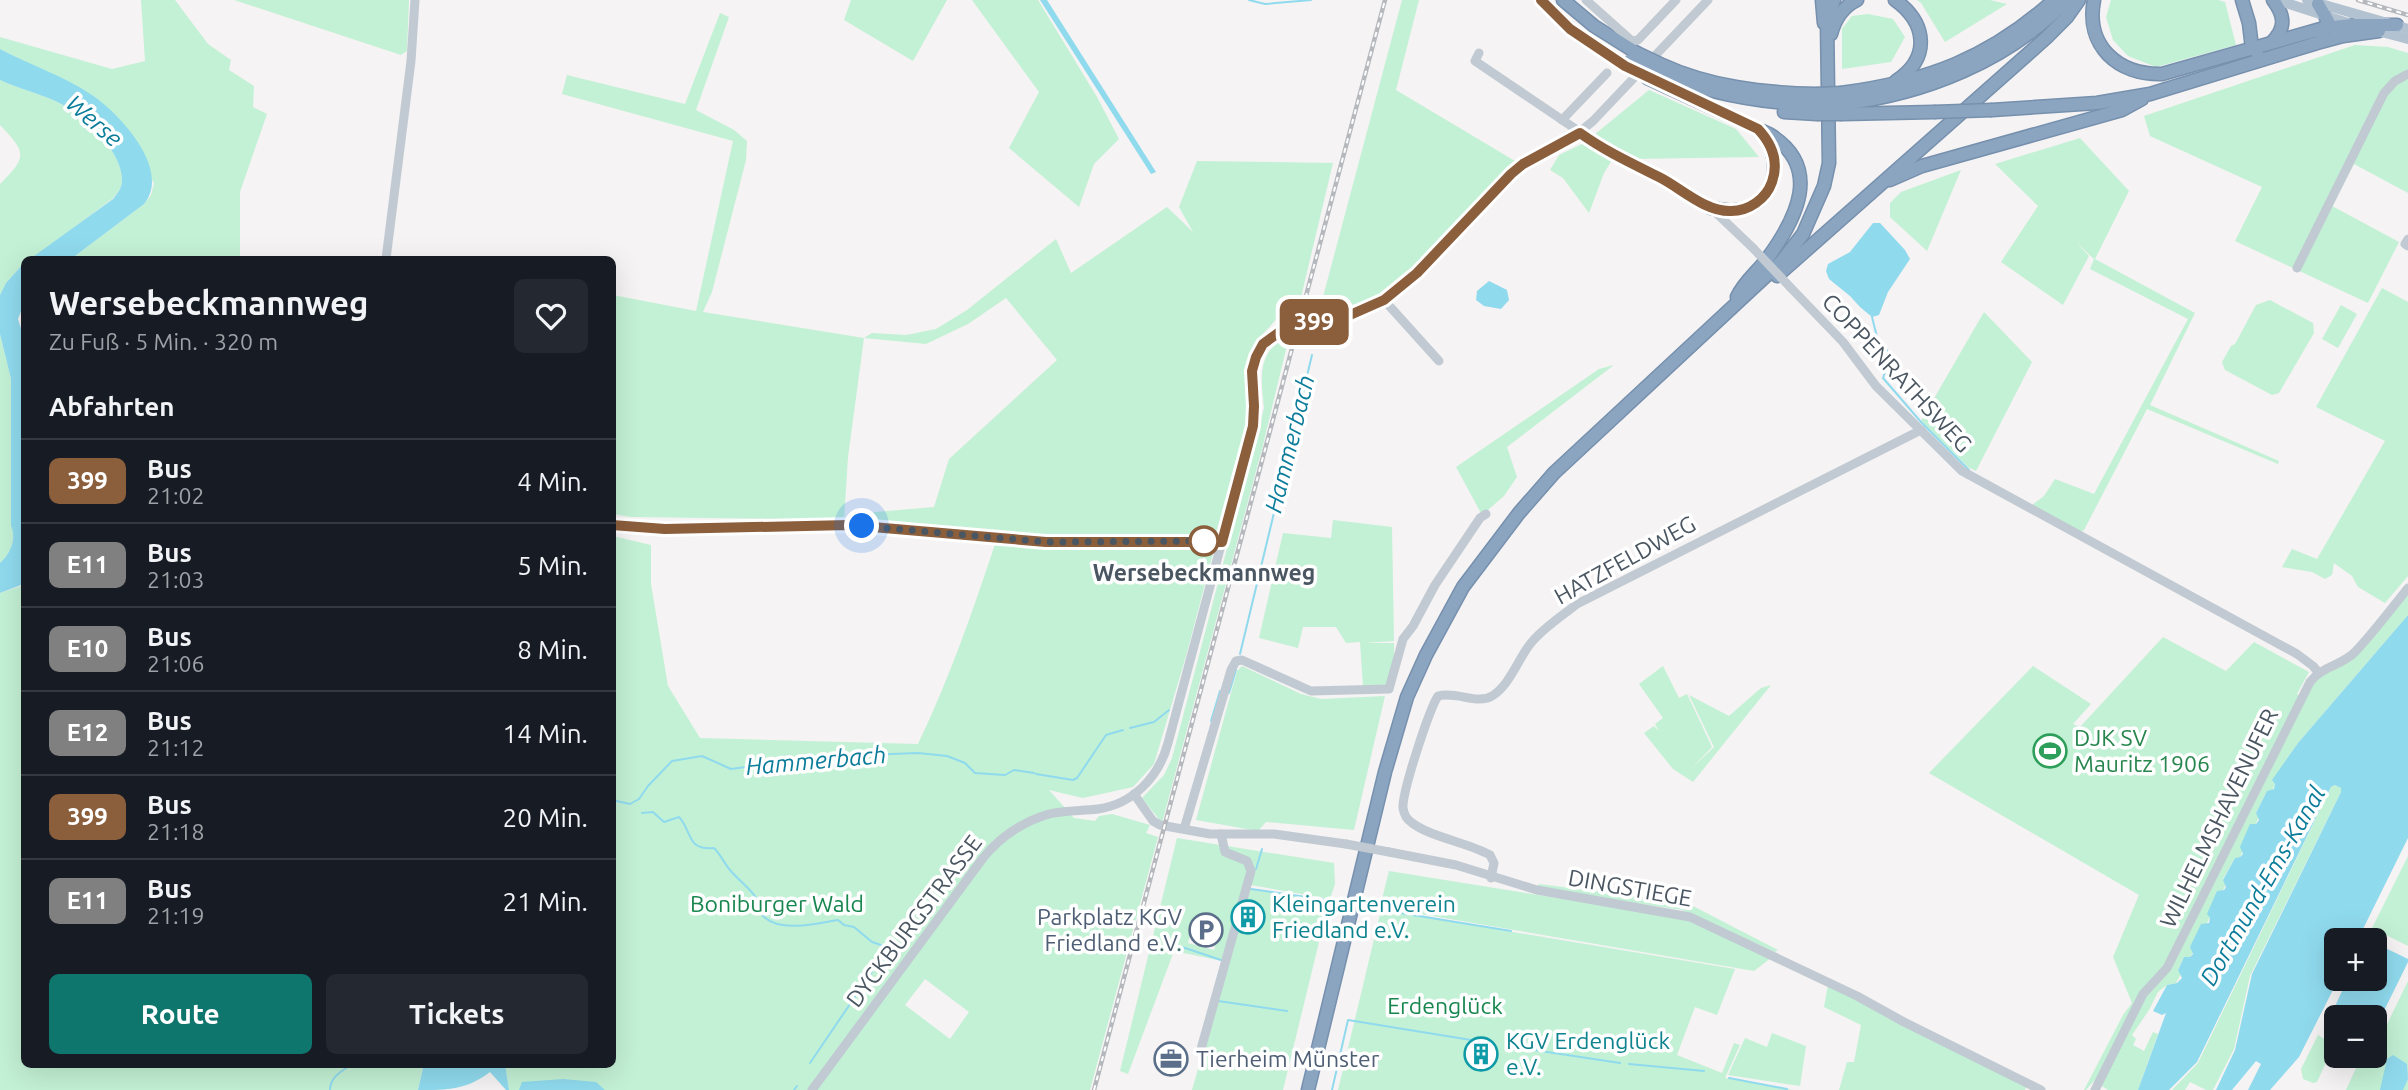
<!DOCTYPE html>
<html lang="de">
<head>
<meta charset="utf-8">
<style>
  :root { --surface:#171b24; --page:#242831; --text:#f1f3f6; --muted:#9ea1a6; --line:#363941; --accent:#0f766e }
  body { margin:0; font-family:Ubuntu,sans-serif; background:var(--page); color:var(--text); height:100vh; display:flex; flex-direction:column; font-size:26px; white-space:nowrap }
  * { box-sizing:border-box; margin:0 }
  p { font-size:23px; color:var(--muted) }
  .icon { flex:none; width:38px; height:38px; fill:none; stroke:currentColor; stroke-width:2; stroke-linecap:round; stroke-linejoin:round }
  .map { position:relative; flex:1; overflow:hidden }
  .details { position:absolute; left:21px; top:256px; width:595px; height:812px; display:flex; flex-direction:column; background:var(--surface); border-radius:10px; box-shadow:0 7px 28px #0002 }
  .details>* { flex:none }
  .badge { padding:0 14px; border-radius:10px; font-size:24px; line-height:46px }
  .fabs { position:absolute; left:2324px; top:928px; display:grid; gap:14px }
  .fabs a { display:grid; place-items:center; width:63px; height:63px; border-radius:10px; background:var(--surface); box-shadow:0 7px 28px #0002; font-size:35px }
  .you { position:absolute; width:35px; height:35px; margin:-18px; border:5px solid #fff; border-radius:50%; background:#1a73e8; box-shadow:0 0 0 10px #1a73e833 }
  .map>.badge { position:absolute; translate:-50% -50%; box-shadow:0 0 0 4px #fff }
  h2 { padding:0 28px; font-size:26px; line-height:63px }
  .round { display:grid; place-items:center; flex:none; width:74px; height:74px; border-radius:10px; background:var(--page) }
  .summary { display:flex; align-items:center; justify-content:space-between; height:119px; padding:0 28px }
  h1 { font-size:33px; font-weight:700; line-height:52px }
  .primary-button { display:flex; gap:14px; margin-top:auto; padding:14px 28px }
  .primary-button a { flex:1; height:80px; border-radius:10px; background:var(--accent); color:#fff; font-size:28px; font-weight:700; line-height:80px; text-align:center }
  .primary-button a+a { background:var(--page); color:var(--text) }
  ul { padding:0; list-style:none }
  li { display:flex; align-items:center; gap:21px; height:84px; padding:0 28px; border-top:2px solid var(--line) }
  li div { flex:1 }
  li b { display:block; font-size:26px }
  li em { font-style:normal }
  li .badge { min-width:77px; font-weight:700; text-align:center }
  .map>svg:first-child { display:block }
  .green { fill:#c3f1d5; fill-rule:evenodd }
  .water { fill:#90daee }
  .lines { fill:none; stroke-linecap:round; stroke-linejoin:round }
  .stream { stroke:#90daee; stroke-width:2 }
  .highway-casing { stroke:#7690ad; stroke-width:15 }
  .minor { stroke:#c1cad2; stroke-width:9 }
  .major { stroke:#b3c2d1; stroke-width:10 }
  .highway { stroke:#8ba5c1; stroke-width:12 }
  .rail-casing { stroke:#b5b8bd; stroke-width:4.5 }
  .rail { stroke:#fff; stroke-width:2; stroke-dasharray:5; stroke-linecap:butt }
  .highway-bridge-casing { stroke:#7690ad; stroke-width:15; stroke-linecap:butt }
  .minor-bridge { stroke:#c1cad2; stroke-width:9 }
  .highway-bridge { stroke:#8ba5c1; stroke-width:12 }
  .line-casing { stroke:#fff; stroke-width:16 }
  .line { stroke:#8b5e3c; stroke-width:10 }
  .walk { stroke:#4a5661; stroke-width:7; stroke-dasharray:0 12.6 }
  .stop-dot { fill:#fff; stroke:#8b5e3c; stroke-width:3.5 }
  .labels { text-anchor:middle; stroke-width:7; stroke-linejoin:round; paint-order:stroke }
  .street-label { font-size:23px; fill:#4a5661; stroke:#fff }
  .stop-label { font-size:23px; font-weight:bold; fill:#4a5661; stroke:#fff }
  .leisure-label { font-size:23px; fill:#27864d; stroke:#fff; text-anchor:start }
  .park-label { font-size:23px; fill:#17864f; stroke:#fff }
  .culture-label { font-size:23px; fill:#0d838f; stroke:#fff; text-anchor:start }
  .service-label { font-size:23px; fill:#4e5e75; stroke:#fff; text-anchor:end }
  .water-label { font-size:24px; font-style:italic; fill:#0c7c9b; stroke:#fff }
</style>
</head>
<body>
<div class="map">
<svg width="2408" height="1090" viewBox="0 0 2408 1090">
  <rect width="100%" height="100%" fill="#f5f3f3"/>
  <g class="green">
    <path d="M141,0H175L208,44L231,60L229,70L254,86L253,107L267,114L240,192V259H71L144,204L151,195L154,183L95,97L0,49V37L112,69L145,61Z"/>
    <path d="M234,0H409L407,51L401,55Z"/>
    <path d="M851,0H947L913,61L844,20Z"/>
    <path d="M972,0H1038L1097,97L1119,139L1094,164L1079,207L1009,148L1039,92Z"/>
    <path d="M1402,0H1419L1396,90L1515,161L1407,276L1375,300L1319,312Z"/>
    <path d="M1917,0H1990L2007,4L1945,42L1921,3Z"/>
    <path d="M2111,0H2218L2225,2L2236,45L2156,67L2128,56L2113,40L2106,17Z"/>
    <path d="M720,13L729,17L696,110L734,130L747,141L746,160L712,292L703,312L864,338L872,333L906,335L936,329L967,310L1056,239L1071,273L1167,207L1193,232L1179,207L1197,161L1333,163L1297,314L1279,316C1270,327 1258,338 1251,351C1239,375 1250,404 1246,429L1186,656L1154,764L1133,787L1083,798L1049,790L1074,818L1095,821L1099,816L1112,814L1150,825L1146,833L1158,837L1090,1090H509L505,1064H612L613,536L651,545V584L668,686L700,738L918,744C950,677 974,608 997,538L848,520L852,514L934,507L949,459L1057,360L1006,298L968,324L926,344L864,338L848,457L844,520L631,517L613,514V295L696,311L733,141L562,94L567,75L685,104ZM925,979L969,1012L950,1039L905,1005Z"/>
    <path d="M1868,14L1893,19L1905,37L1891,62L1842,69V29L1852,16Z"/>
    <path d="M2355,45L2388,47L2408,53V193L2354,164L2332,206L2399,242L2368,303L2235,241L2262,187L2150,136L2144,116Z"/>
    <path d="M0,80C21,90 44,94 65,106C87,118 123,153 122,181C122,188 117,194 112,199L37,255L30,259H24V263L6,283L0,295V184C27,157 27,153 0,125Z"/>
    <path d="M1649,90L1736,129L1759,157L1632,159L1594,135Z"/>
    <path d="M2080,138L2129,191L2095,259L2195,313L2150,405L2279,461L2278,464L2147,409L2084,530L2080,532L2032,505L2044,496L2055,479L2094,494L2188,319L2090,269L2094,259L2076,242L2089,256L2063,305L2001,262L2038,206L1995,164Z"/>
    <path d="M1584,143L1612,160L1604,173L1589,213L1563,178L1550,170L1559,155Z"/>
    <path d="M1961,170L1927,251L1890,217V203L1901,192Z"/>
    <path d="M2382,288L2408,302V576L2385,603L2358,587L2352,576L2334,563L2332,575L2325,579L2312,572L2282,567L2292,549L2317,559L2385,441L2316,407Z"/>
    <path d="M2270,300L2313,323L2314,333L2279,393L2272,395L2225,370L2222,362L2231,346L2235,344L2256,305Z"/>
    <path d="M2341,305L2357,314L2338,348L2322,339Z"/>
    <path d="M1984,312L2032,362L1976,471L1968,467L1921,421Z"/>
    <path d="M0,334L11,379V526C17,539 10,554 0,563Z"/>
    <path d="M1289,337L1262,449L1162,823L1142,798L1164,775L1172,758L1264,408C1261,379 1256,350 1289,337Z"/>
    <path d="M1614,365L1507,447L1517,477L1504,496L1482,515L1456,467L1599,369Z"/>
    <path d="M1333,520L1392,527L1394,641L1364,643H1394V660L1387,685L1363,686L1360,642L1346,643L1336,627H1303L1298,648L1259,638L1283,533L1331,538Z"/>
    <path d="M24,581V1064H427L423,1068L418,1090H0V593L21,586Z"/>
    <path d="M2408,594V615L2298,743L2273,780L2275,784L2272,791H2267L2256,813L2259,817L2240,857L2235,858L2223,879L2226,884L2193,952L2190,957H2184L2178,969L2181,974L2176,983L2167,985L2158,992L2149,1010L2132,1035L2136,1039L2133,1045L2144,1051L2153,1032L2158,1034L2138,1090H2108L2094,1081L2086,1090H2084L2123,1015L2132,1003L2113,957L2139,895L1929,773L2033,666L2091,704L2073,724L2080,727L2163,637L2226,671L2254,642L2309,672L2297,694L2304,699L2320,675L2345,664Z"/>
    <path d="M1242,666L1301,694L1321,699L1385,696L1354,830L1266,822L1258,831L1196,820L1237,671Z"/>
    <path d="M1663,666L1679,698L1687,694L1712,747L1691,769L1714,747L1689,695L1729,716L1761,688L1771,685L1693,782L1673,769L1644,733L1654,726L1659,731L1655,724L1663,718L1639,684Z"/>
    <path d="M2335,785L2341,788V792L2250,976L2234,1049L2213,1090H2206L2190,1082L2185,1090H2172L2198,1063L2331,787Z"/>
    <path d="M1177,838L1334,863L1335,884L1330,899L1245,884L1222,961L1174,951L1128,1074L1120,1071ZM1195,917L1221,924L1214,950L1188,943Z"/>
    <path d="M2408,856V946L2372,928Z"/>
    <path d="M1389,871L1682,918L1771,958L1754,971L1380,907Z"/>
    <path d="M1539,884L1687,903L1778,950L1775,952L1682,910L1536,888Z"/>
    <path d="M1250,889L1329,901L1283,1090H1192Z"/>
    <path d="M1381,910L1735,969L1717,1015L1695,1007L1677,1055L1722,1073L1734,1043L1740,1045L1725,1078L1793,1090H1338Z"/>
    <path d="M2408,981V1090H2346L2362,1055H2375V1049Z"/>
    <path d="M1828,985L2027,1086L2025,1090H1839L1847,1062H1854L1861,1025L1824,1007Z"/>
    <path d="M1772,1033L1806,1046L1800,1086L1728,1075L1745,1038L1767,1047Z"/>
    <path d="M2318,1035L2334,1045L2317,1082L2313,1083L2303,1079L2301,1069Z"/>
  </g>
  <g class="water">
    <path d="M1040,0H1047L1156,172L1151,174Z"/>
    <path d="M0,49C30,65 64,76 92,95C120,114 172,170 144,204L71,259H30L113,199C117,194 122,188 122,181C123,153 87,118 65,106C44,94 21,90 0,80Z"/>
    <path d="M1873,223H1880L1905,250L1910,259L1888,292L1879,315L1872,317L1860,307L1850,296L1829,279L1826,271L1828,264L1850,252Z"/>
    <path d="M24,263V304L18,319L24,338V581L21,585L0,593V563C10,554 17,539 11,526V379L0,334V295L6,283Z"/>
    <path d="M1489,281L1507,290L1509,300L1501,309L1484,306L1476,300L1477,291Z"/>
    <path d="M2408,615V838L2361,933L2369,940H2336V978H2339L2299,1057L2270,1090H2248L2261,1064L2256,1061L2232,1090H2216L2235,1050L2252,974L2341,792V788L2335,785L2331,787L2197,1062L2169,1090H2138L2166,1013L2162,1015L2153,1011L2167,985L2177,983L2182,978L2178,970L2184,957H2190L2193,954L2190,947L2201,924L2209,923L2210,918L2207,914L2217,891L2224,890L2226,887L2223,880L2235,858L2240,857L2243,854L2240,847L2250,824H2256L2259,820L2256,813L2267,791L2274,789L2275,784L2272,780L2298,743Z"/>
    <path d="M2375,943L2408,959V962L2375,1029V1017L2336,1018L2331,1015L2348,978H2375Z"/>
    <path d="M2393,1055L2407,1064L2408,1079L2403,1090H2380L2387,1059Z"/>
    <path d="M427,1064H505L509,1090H506L490,1072C466,1090 448,1090 418,1090L423,1068Z"/>
    <path d="M563,1079L596,1082L605,1090H519L522,1082Z"/>
  </g>
  <g class="lines">
    <g class="stream">
      <path d="M1249,0L1265,4L1311,0"/>
      <path d="M1872,317L1877,337L1891,356L1883,378L1921,422L1969,470"/>
      <path d="M1240,654L1312,355"/>
      <path d="M1229,693L1236,670"/>
      <path d="M1211,721L1220,691"/>
      <path d="M1130,728L1154,722L1169,710"/>
      <path d="M1036,774L1073,780L1077,778L1106,735L1123,730"/>
      <path d="M612,800L630,804L639,799L648,786L672,761L702,756L731,769L768,764L822,765L830,761L865,755L918,753L947,756L965,763L975,773L1005,775L1014,770L1034,773"/>
      <path d="M642,813L653,812L664,822L679,817C692,830 686,851 714,848C721,855 724,863 730,870C739,881 752,889 759,902C762,907 760,913 764,917C782,933 817,923 838,920L844,925L854,927L872,942L884,946V954L810,1063"/>
      <path d="M1256,869L1262,849"/>
      <path d="M1251,889L1327,900"/>
      <path d="M1376,909L1511,931"/>
      <path d="M1179,946L1221,960"/>
      <path d="M1218,1001L1287,1011"/>
      <path d="M1507,1046L1620,1063"/>
      <path d="M1629,1064L1704,1071"/>
      <path d="M1729,1078L1787,1089"/>
      <path d="M330,1090C330,1077 342,1071 352,1064"/>
      <path d="M794,1090L797,1086"/>
      <path d="M1332,1090L1348,1020L1471,1040"/>
    </g>
    <defs>
      <g id="highway">
        <path d="M1541,0L1570,29L1625,66"/>
        <path d="M1563,0L1594,26L1637,53"/>
        <path d="M1822,0L1824,23"/>
        <path d="M1895,0C1927,23 1931,58 1896,81"/>
        <path d="M2094,0C2085,46 2118,75 2162,74L2324,28L2352,25H2397"/>
        <path d="M2242,0L2249,23L2252,48L2257,52"/>
        <path d="M2318,4L2328,21L2321,34"/>
        <path d="M1831,34C1835,19 1842,7 1857,0"/>
        <path d="M2272,42C2286,28 2285,16 2273,0"/>
        <path d="M1660,64C1710,87 1763,93 1817,94"/>
        <path d="M1654,71C1707,94 1760,103 1817,105"/>
        <path d="M1647,78L1769,134C1823,167 1797,218 1767,259C1757,272 1744,282 1737,297"/>
        <path d="M1841,93C1926,82 1990,58 2054,0"/>
        <path d="M1842,104C1925,94 2008,61 2067,0"/>
        <path d="M1992,110L2097,103L2150,94L2317,43L2343,36L2379,31"/>
        <path d="M1784,112L1817,114"/>
        <path d="M1842,114L1934,112"/>
        <path d="M1890,180L1922,166L2122,110L2142,99"/>
        <path d="M1711,208C1724,210 1736,213 1749,207C1779,194 1781,154 1761,131"/>
        <path d="M1777,276L2046,38L2067,17L2079,0"/>
        <path d="M1308,1090L1385,772L1407,697L1426,655L1463,587L1519,513L1554,473L1781,262L1803,234L1824,186L1829,163L1827,20L1834,0"/>
      </g>
    </defs>
    <use href="#highway" class="highway-casing"/>
    <g class="minor">
      <path d="M1586,0L1632,41L1638,40L1676,0"/>
      <path d="M1479,53L1475,61L1617,157L1659,177L1711,208L1753,248"/>
      <path d="M1562,120L1607,73"/>
      <path d="M2408,239L2405,244L2408,246"/>
      <path d="M386,259L411,61L415,0"/>
      <path d="M2297,268L2384,93L2395,81L2408,74"/>
      <path d="M1791,288L1843,342L1876,386L1962,471L2297,654L2313,666L2318,672"/>
      <path d="M1384,300L1439,361"/>
      <path d="M612,525L665,529L849,525L1047,542H1222"/>
      <path d="M1134,794L1153,821L1160,825L1210,834H1274L1346,844"/>
      <path d="M1184,829L1231,670L1236,661L1242,660L1311,691L1389,689L1403,639L1413,626L1435,585L1480,518L1486,514"/>
      <path d="M1389,852L1456,865L1537,890L1690,917L1857,996L1904,1022L2041,1090"/>
      <path d="M1491,878L1494,863L1490,855C1469,843 1427,836 1411,822C1406,819 1404,814 1403,808C1402,792 1429,710 1438,696C1456,691 1478,705 1492,696C1510,685 1518,659 1531,643C1543,628 1562,616 1577,604L1921,430"/>
      <path d="M1201,1049L1251,871L1247,861L1225,852L1221,834"/>
      <path d="M812,1090L983,858C1001,836 1022,822 1049,814C1065,810 1082,811 1098,809C1133,804 1159,777 1168,743L1251,433L1254,413L1253,366L1260,350L1270,338L1291,326L1359,313L1394,294L1511,174L1538,155L1571,139L1593,121L1708,0"/>
      <path d="M2095,1090L2143,994L2167,968L2310,682C2322,666 2341,666 2355,652C2374,632 2391,609 2408,588"/>
    </g>
    <g class="major">
      <path d="M2277,0L2351,24"/>
      <path d="M2307,0L2408,29"/>
      <path d="M2374,30L2408,39"/>
    </g>
    <use href="#highway" class="highway"/>
    <defs>
      <g id="rail">
        <path d="M2358,0L2408,15"/>
        <path d="M1094,1090L1385,0"/>
      </g>
    </defs>
    <use href="#rail" class="rail-casing"/>
    <use href="#rail" class="rail"/>
    <defs>
      <g id="highway-bridge">
        <path d="M1637,53L1660,64"/>
        <path d="M1630,60L1654,71"/>
        <path d="M1817,94L1841,93"/>
        <path d="M1817,105L1842,104"/>
        <path d="M1934,112L1992,110"/>
        <path d="M1817,114H1842"/>
      </g>
    </defs>
    <use href="#highway-bridge" class="highway-bridge-casing"/>
    <g class="minor-bridge">
      <path d="M1753,248L1791,288"/>
      <path d="M1346,844L1389,852"/>
    </g>
    <use href="#highway-bridge" class="highway-bridge"/>
  </g>
  <g class="lines">
    <defs>
      <path id="line" d="M612,525L665,529L849,525L1046,542H1222L1253,426L1254,406L1252,371L1256,357L1263,344L1285,328L1350,315L1384,300L1417,273L1511,174L1523,164L1580,133C1605,151 1631,163 1659,177C1681,188 1705,212 1731,211C1749,211 1766,199 1772,182C1779,162 1772,144 1758,129L1625,66L1570,29L1541,0"/>
    </defs>
    <use href="#line" class="line-casing"/>
    <use href="#line" class="line"/>
    <path class="walk" d="M862,526L1046,542L1204,541"/>
  </g>
  <defs>
    <symbol id="stadium-ring" viewBox="-11 -11 22 22"><circle r="9.5" fill="#fff" stroke="#2e9e5b" stroke-width="1.5"/><path d="M0-5a6.5 5 0 1 0 0 10a6.5 5 0 1 0 0-10ZM-3.5-1.8h7v3.6h-7Z" fill="#2e9e5b"/></symbol>
    <symbol id="building-ring" viewBox="-11 -11 22 22"><circle r="9.5" fill="#fff" stroke="#0f9aa8" stroke-width="1.5"/><path d="M-4-6H4V6H1V3H-1V6H-4ZM-2.5-4.3h1.7v1.8h-1.7ZM.8-4.3h1.7v1.8H.8ZM-2.5-1h1.7V.8h-1.7ZM.8-1h1.7V.8H.8Z" fill="#0f9aa8"/></symbol>
    <symbol id="parking-ring" viewBox="-11 -11 22 22"><circle r="9.5" fill="#fff" stroke="#5c6f8a" stroke-width="1.5"/><path d="M-3.5-5.5H1a3.5 3.5 0 0 1 0 7H-1V5.5H-3.5ZM-1-3.4V-.6H.8a1.4 1.4 0 0 0 0-2.8Z" fill="#5c6f8a"/></symbol>
    <symbol id="office-ring" viewBox="-11 -11 22 22"><circle r="9.5" fill="#fff" stroke="#5c6f8a" stroke-width="1.5"/><path d="M-6-3h4V-5.5h4V-3h4V5H-6ZM-1-4.5V-3h2v-1.5ZM-6 0V1H6V0Z" fill="#5c6f8a"/></symbol>
  </defs>
  <g fill-rule="evenodd">
    <use href="#stadium-ring" x="2031" y="732" width="38" height="38"/>
    <use href="#building-ring" x="1229" y="898" width="38" height="38"/>
    <use href="#parking-ring" x="1187" y="911" width="38" height="38"/>
    <use href="#building-ring" x="1462" y="1035" width="38" height="38"/>
    <use href="#office-ring" x="1152" y="1040" width="38" height="38"/>
  </g>
  <circle class="stop-dot" cx="1204" cy="541" r="14"/>
  <g class="labels">
    <g class="street-label">
      <text transform="translate(1897 373) rotate(47)" y="8">COPPENRATHSWEG</text>
      <text transform="translate(1625 560) rotate(-29)" y="8">HATZFELDWEG</text>
      <text transform="translate(2219 818) rotate(-64)" y="8">WILHELMSHAVENUFER</text>
      <text transform="translate(1630 888) rotate(10)" y="8">DINGSTIEGE</text>
      <text transform="translate(914 921) rotate(-53)" y="8">DYCKBURGSTRASSE</text>
    </g>
    <g class="stop-label">
      <text x="1204" y="581">Wersebeckmannweg</text>
    </g>
    <g class="leisure-label">
      <text x="2074" y="746">DJK SV<tspan x="2074" dy="26">Mauritz 1906</tspan></text>
    </g>
    <g class="park-label">
      <text x="777" y="912">Boniburger Wald</text>
      <text x="1445" y="1014">Erdenglück</text>
    </g>
    <g class="culture-label">
      <text x="1272" y="912">Kleingartenverein<tspan x="1272" dy="26">Friedland e.V.</tspan></text>
      <text x="1506" y="1049">KGV Erdenglück<tspan x="1506" dy="26">e.V.</tspan></text>
    </g>
    <g class="service-label">
      <text x="1182" y="925">Parkplatz KGV<tspan x="1182" dy="26">Friedland e.V.</tspan></text>
      <text x="1196" y="1067" text-anchor="start">Tierheim Münster</text>
    </g>
    <g class="water-label">
      <text transform="translate(94 121) rotate(41)" y="8">Werse</text>
      <text transform="translate(1290 444) rotate(-76)" y="8">Hammerbach</text>
      <text transform="translate(816 761) rotate(-5)" y="8">Hammerbach</text>
      <text transform="translate(2263 886) rotate(-60)" y="8">Dortmund-Ems-Kanal</text>
    </g>
  </g>
</svg>
<div class="fabs">
<a>+</a>
<a>−</a>
</div>
<div class="you" style="left:862px;top:526px"></div>
<b class="badge" style="left:1314px;top:322px;background:#8b5e3c;color:#fff">399</b>
<section class="details">
<div class="summary"><div><h1>Wersebeckmannweg</h1><p>Zu Fuß · 5 Min. · 320 m</p></div><a class="round"><svg class="icon" aria-label="heart" viewBox="0 0 24 24"><path d="M12 20l-8-8c-3-5 5-10 8-4 3-6 11-1 8 4z"/></svg></a></div>
<h2>Abfahrten</h2>
<ul>
<li><span class="badge" style="background:#8b5e3c;color:#fff">399</span><div><b>Bus</b><p>21:02</p></div><em>4 Min.</em></li>
<li><span class="badge" style="background:#808080;color:#fff">E11</span><div><b>Bus</b><p>21:03</p></div><em>5 Min.</em></li>
<li><span class="badge" style="background:#808080;color:#fff">E10</span><div><b>Bus</b><p>21:06</p></div><em>8 Min.</em></li>
<li><span class="badge" style="background:#808080;color:#fff">E12</span><div><b>Bus</b><p>21:12</p></div><em>14 Min.</em></li>
<li><span class="badge" style="background:#8b5e3c;color:#fff">399</span><div><b>Bus</b><p>21:18</p></div><em>20 Min.</em></li>
<li><span class="badge" style="background:#808080;color:#fff">E11</span><div><b>Bus</b><p>21:19</p></div><em>21 Min.</em></li>
</ul>
<div class="primary-button"><a>Route</a><a>Tickets</a></div>
</section>
</div>
</body>
</html>
